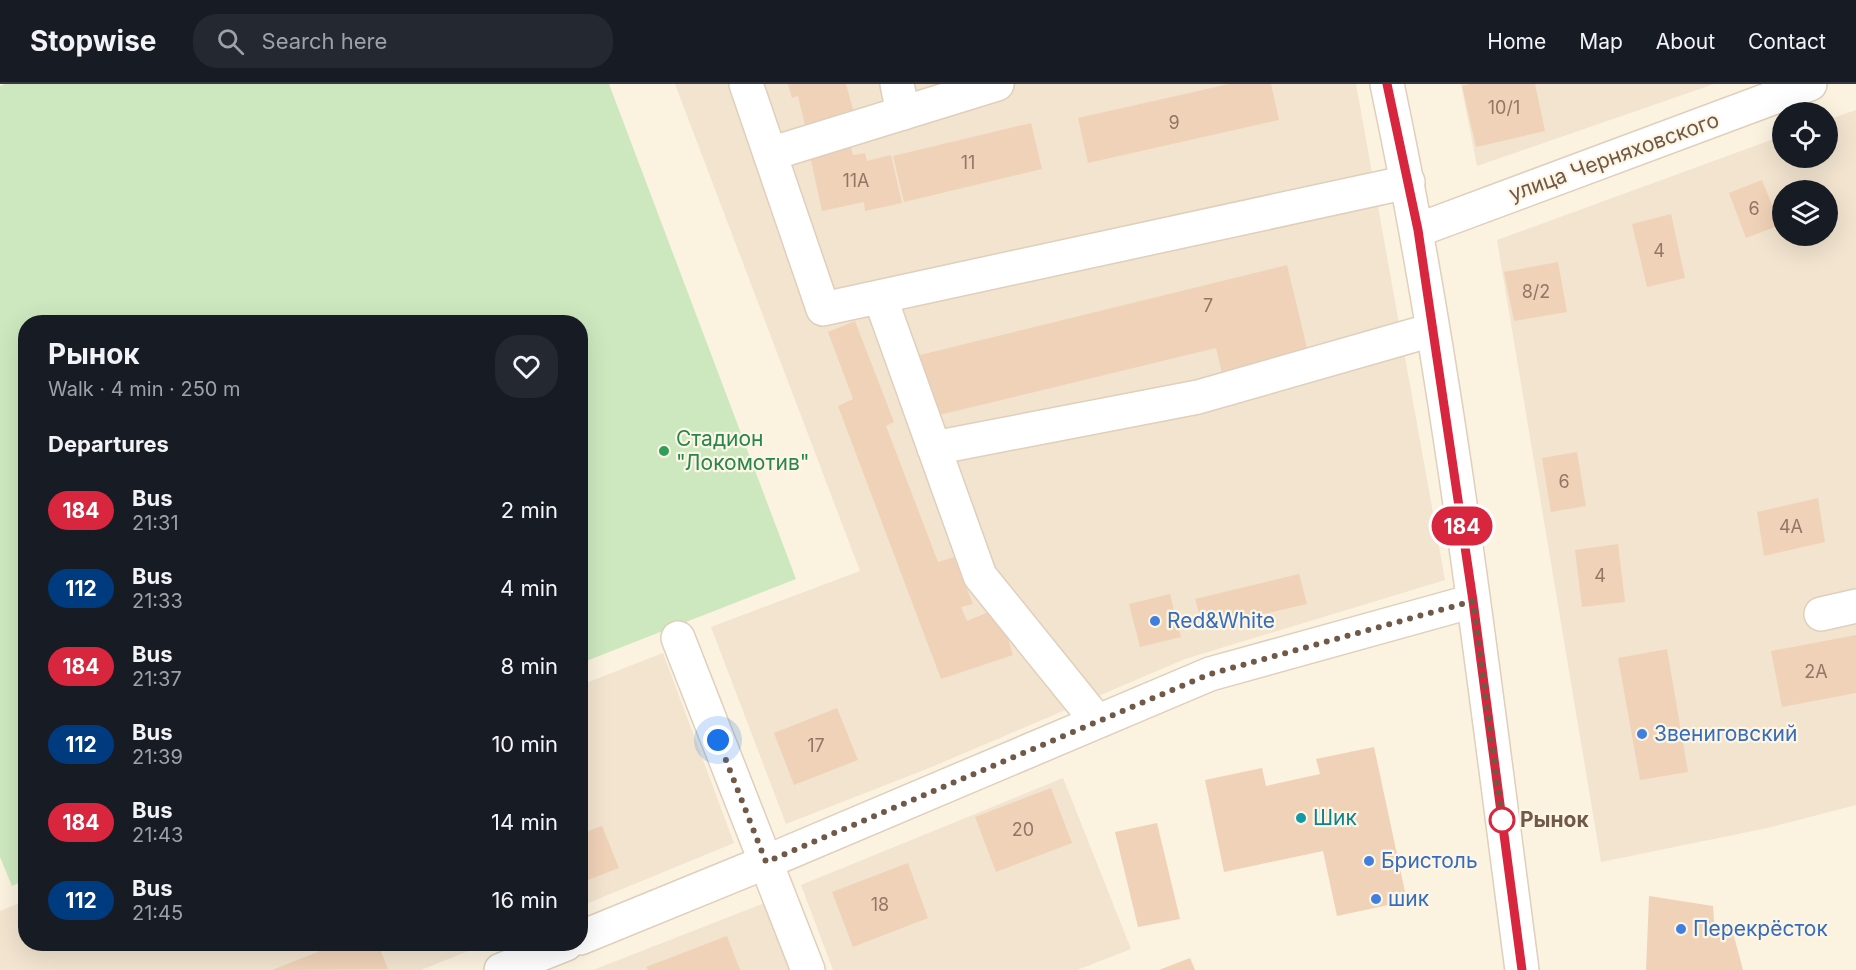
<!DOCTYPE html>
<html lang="en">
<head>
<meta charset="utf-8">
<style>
  :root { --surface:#171b24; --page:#242831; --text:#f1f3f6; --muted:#9ea1a6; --line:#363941 }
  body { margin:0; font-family:Inter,sans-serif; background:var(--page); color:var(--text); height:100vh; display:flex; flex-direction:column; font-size:22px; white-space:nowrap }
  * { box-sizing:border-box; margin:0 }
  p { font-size:20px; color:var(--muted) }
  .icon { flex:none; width:33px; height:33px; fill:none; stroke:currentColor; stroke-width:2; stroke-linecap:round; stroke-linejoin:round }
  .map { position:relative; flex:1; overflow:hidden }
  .sheet { position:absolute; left:18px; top:231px; width:570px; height:636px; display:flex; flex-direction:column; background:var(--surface); border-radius:24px; box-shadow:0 6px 24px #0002 }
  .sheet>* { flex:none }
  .badge { padding:0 12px; border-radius:20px; font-size:21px; line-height:39px }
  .buttons { position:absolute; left:1772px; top:18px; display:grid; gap:12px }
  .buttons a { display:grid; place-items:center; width:66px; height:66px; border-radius:50%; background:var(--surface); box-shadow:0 6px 24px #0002; font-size:30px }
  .you { position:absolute; width:30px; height:30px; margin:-15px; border:4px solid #fff; border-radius:50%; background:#1a73e8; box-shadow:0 0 0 9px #1a73e833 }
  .map>.badge { position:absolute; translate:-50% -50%; box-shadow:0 0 0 3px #fff }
  h2 { padding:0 30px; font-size:22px; line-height:54px }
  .round { display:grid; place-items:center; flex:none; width:63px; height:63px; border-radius:24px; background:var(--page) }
  .summary { display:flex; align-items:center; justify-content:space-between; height:102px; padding:0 30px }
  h1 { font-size:28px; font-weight:700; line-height:45px }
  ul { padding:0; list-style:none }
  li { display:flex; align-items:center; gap:18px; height:78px; padding:0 30px }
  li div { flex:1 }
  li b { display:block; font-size:22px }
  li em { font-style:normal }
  li .badge { min-width:66px; font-weight:700; text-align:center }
  header { display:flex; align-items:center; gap:36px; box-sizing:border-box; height:84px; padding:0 30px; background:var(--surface); border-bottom:2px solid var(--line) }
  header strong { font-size:28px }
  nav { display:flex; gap:33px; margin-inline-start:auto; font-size:21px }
  .search { width:420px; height:54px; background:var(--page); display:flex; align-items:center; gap:15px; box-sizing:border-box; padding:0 21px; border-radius:24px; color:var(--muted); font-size:22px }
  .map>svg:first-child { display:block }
  .residential { fill:#f2e4cf; fill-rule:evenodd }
  .green { fill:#cde8bf }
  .building { fill:#f0d2b8 }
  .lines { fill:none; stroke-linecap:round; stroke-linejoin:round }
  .minor-casing { stroke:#dfcfbc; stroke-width:36 }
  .minor { stroke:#fff; stroke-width:33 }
  .line-casing { stroke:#fff; stroke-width:14 }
  .line { stroke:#d7263d; stroke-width:9 }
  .walk { stroke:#715948; stroke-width:6; stroke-dasharray:0 10.8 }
  .leisure-dot { fill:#2e9e5b; stroke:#fef6e5; stroke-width:2 }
  .shop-dot { fill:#3f7fe0; stroke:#fef6e5; stroke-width:2 }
  .culture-dot { fill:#0f9aa8; stroke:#fef6e5; stroke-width:2 }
  .stop-dot { fill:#fff; stroke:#d7263d; stroke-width:3 }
  .labels { text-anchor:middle; stroke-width:4.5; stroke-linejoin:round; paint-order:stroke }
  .number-label { font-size:18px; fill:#917764 }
  .street-label { font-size:21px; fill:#715948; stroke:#fef6e5 }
  .leisure-label { font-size:21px; fill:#27864d; stroke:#fef6e5; text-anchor:start }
  .shop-label { font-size:21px; fill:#366cbe; stroke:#fef6e5; text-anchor:start }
  .culture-label { font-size:21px; fill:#0d838f; stroke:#fef6e5; text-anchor:start }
  .stop-label { font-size:21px; font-weight:bold; fill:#715948; stroke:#fef6e5; text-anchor:start }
</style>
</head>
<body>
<header>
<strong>Stopwise</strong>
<div class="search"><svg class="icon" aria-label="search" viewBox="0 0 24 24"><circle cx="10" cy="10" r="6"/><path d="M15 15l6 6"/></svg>Search here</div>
<nav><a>Home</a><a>Map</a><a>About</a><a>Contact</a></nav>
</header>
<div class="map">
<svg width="1856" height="886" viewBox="0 0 1856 886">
  <rect width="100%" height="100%" fill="#fbf2e0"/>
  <g class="residential">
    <path d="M675,0H1356L1445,496L1185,575L934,682L786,740L711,543L860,487Z"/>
    <path d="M1461,0H1714L1477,82Z"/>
    <path d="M1856,26V721L1767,744L1601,778L1497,156L1782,52V74H1827V36ZM1782,106H1827V152H1782Z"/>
    <path d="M663,569L734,759L581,822V601Z"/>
    <path d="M1063,694L1131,865L1077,886H833L801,801Z"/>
    <path d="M25,817L26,860H486L421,886H0V827Z"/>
    <path d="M767,818L794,886H593Z"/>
  </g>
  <path class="green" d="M5,0H609L796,495L581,579L580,238H26L25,796L12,802L0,773V2Z"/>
  <g class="building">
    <path d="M788,0H846L854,29L805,41L798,12L792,14Z"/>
    <path d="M1229,0H1271L1279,36L1088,79L1078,34Z"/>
    <path d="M1470,0H1535L1545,47L1476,63L1462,2Z"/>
    <path d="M1031,39L1042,85L904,118L893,72Z"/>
    <path d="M851,63L853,71L865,69L867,77L891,71L902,119L865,127L864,118L822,127L810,72Z"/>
    <path d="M1762,96L1780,141L1746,154L1729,109Z"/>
    <path d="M1671,130L1685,194L1647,203L1632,140Z"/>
    <path d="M1558,178L1567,228L1514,237L1504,188Z"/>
    <path d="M1287,181L1308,268L1222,289L1216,264L935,332L920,271Z"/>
    <path d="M855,237L894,338L886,342L938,478L954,473L973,520L961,523L967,537L998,524L1013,571L941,595L838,322L853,315L828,248Z"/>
    <path d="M1577,368L1586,422L1551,428L1542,374Z"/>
    <path d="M1818,414L1825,458L1764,472L1757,428Z"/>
    <path d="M1618,460L1625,518L1582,523L1575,466Z"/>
    <path d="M1299,490L1307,520L1203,544L1195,515Z"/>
    <path d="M1170,510L1181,553L1140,563L1129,520Z"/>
    <path d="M1856,551V609L1782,623L1771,567Z"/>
    <path d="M1667,565L1688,688L1640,696L1618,574Z"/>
    <path d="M837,624L858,676L794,701L774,649Z"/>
    <path d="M1374,663L1407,817L1337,832L1323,767L1224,788L1205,696L1262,684L1266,702L1320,690L1316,675Z"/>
    <path d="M1051,704L1072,759L996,788L975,733Z"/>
    <path d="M1157,739L1180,835L1138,843L1115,748Z"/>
    <path d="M602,742L619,784L580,799V750Z"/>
    <path d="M908,779L928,834L853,863L832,808Z"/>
    <path d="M1649,812L1713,822L1715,850L1731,841L1743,886H1646Z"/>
    <path d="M727,852L740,886H648L646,883Z"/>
    <path d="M338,860H378L388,885L272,886Z"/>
    <path d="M1190,874L1195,886H1159Z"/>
  </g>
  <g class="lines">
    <defs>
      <g id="minor">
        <path d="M746,0L823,225L1408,98"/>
        <path d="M897,0L903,29"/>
        <path d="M1387,0C1449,292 1483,590 1522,886"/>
        <path d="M770,70L997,0"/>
        <path d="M1418,146L1810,0"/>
        <path d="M880,213L980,492L1097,637"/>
        <path d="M934,364L1198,313L1432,246"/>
        <path d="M1821,530L1856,522"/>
        <path d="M678,554L808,886"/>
        <path d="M580,854L766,778L1210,590L1473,517"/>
        <path d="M501,886L566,860"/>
      </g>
    </defs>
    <use href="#minor" class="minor-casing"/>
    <use href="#minor" class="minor"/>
  </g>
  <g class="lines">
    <defs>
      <path id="line" d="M1387,0L1418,146L1473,517L1522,886"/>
    </defs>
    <use href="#line" class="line-casing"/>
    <use href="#line" class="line"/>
    <path class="walk" d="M718,656L766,778L1210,590L1473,517L1502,736"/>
  </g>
  <circle class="leisure-dot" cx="664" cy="367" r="6"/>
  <g class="shop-dot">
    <circle cx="1155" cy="537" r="6"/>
    <circle cx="1642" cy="650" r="6"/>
    <circle cx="1369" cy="777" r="6"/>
    <circle cx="1376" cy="815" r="6"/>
    <circle cx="1681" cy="845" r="6"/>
  </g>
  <circle class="culture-dot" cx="1301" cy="734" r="6"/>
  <circle class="stop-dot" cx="1502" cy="736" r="12"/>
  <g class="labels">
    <g class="number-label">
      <text x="1504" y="30">10/1</text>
      <text x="1174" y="45">9</text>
      <text x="968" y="85">11</text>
      <text x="856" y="103">11А</text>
      <text x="1754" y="131">6</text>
      <text x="1659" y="173">4</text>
      <text x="1536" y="214">8/2</text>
      <text x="1208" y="228">7</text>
      <text x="1564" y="404">6</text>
      <text x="1791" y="449">4А</text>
      <text x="1600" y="498">4</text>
      <text x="1816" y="594">2А</text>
      <text x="816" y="668">17</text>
      <text x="1023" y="752">20</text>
      <text x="880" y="827">18</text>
    </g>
    <g class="street-label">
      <text transform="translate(1614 73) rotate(-20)" y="7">улица Черняховского</text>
    </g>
    <g class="leisure-label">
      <text x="676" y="362">Стадион<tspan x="676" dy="24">"Локомотив"</tspan></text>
    </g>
    <g class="shop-label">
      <text x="1167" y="544">Red&amp;White</text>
      <text x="1654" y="657">Звениговский</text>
      <text x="1381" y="784">Бристоль</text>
      <text x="1388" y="822">шик</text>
      <text x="1693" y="852">Перекрёсток</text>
    </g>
    <g class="culture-label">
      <text x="1313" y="741">Шик</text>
    </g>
    <g class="stop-label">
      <text x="1520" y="743">Рынок</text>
    </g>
  </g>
</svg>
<div class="buttons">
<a><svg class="icon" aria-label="locate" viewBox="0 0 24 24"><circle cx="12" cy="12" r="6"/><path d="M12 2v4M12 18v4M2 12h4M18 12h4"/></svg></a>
<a><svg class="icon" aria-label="layers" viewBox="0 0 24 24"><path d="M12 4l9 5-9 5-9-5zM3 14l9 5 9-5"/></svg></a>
</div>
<div class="you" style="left:718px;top:656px"></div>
<b class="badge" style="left:1462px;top:442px;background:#d7263d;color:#fff">184</b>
<section class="sheet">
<div class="summary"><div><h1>Рынок</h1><p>Walk · 4 min · 250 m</p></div><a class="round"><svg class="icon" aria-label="heart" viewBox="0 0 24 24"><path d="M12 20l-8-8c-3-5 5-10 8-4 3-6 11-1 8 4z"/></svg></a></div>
<h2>Departures</h2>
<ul>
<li><span class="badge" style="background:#d7263d;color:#fff">184</span><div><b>Bus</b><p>21:31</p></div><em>2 min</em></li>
<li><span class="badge" style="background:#003b80;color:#fff">112</span><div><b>Bus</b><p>21:33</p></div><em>4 min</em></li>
<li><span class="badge" style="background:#d7263d;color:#fff">184</span><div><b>Bus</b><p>21:37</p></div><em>8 min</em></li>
<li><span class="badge" style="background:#003b80;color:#fff">112</span><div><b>Bus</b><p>21:39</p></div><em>10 min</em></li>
<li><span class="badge" style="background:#d7263d;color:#fff">184</span><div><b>Bus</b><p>21:43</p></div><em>14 min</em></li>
<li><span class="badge" style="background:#003b80;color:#fff">112</span><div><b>Bus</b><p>21:45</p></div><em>16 min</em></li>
</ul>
</section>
</div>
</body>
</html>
